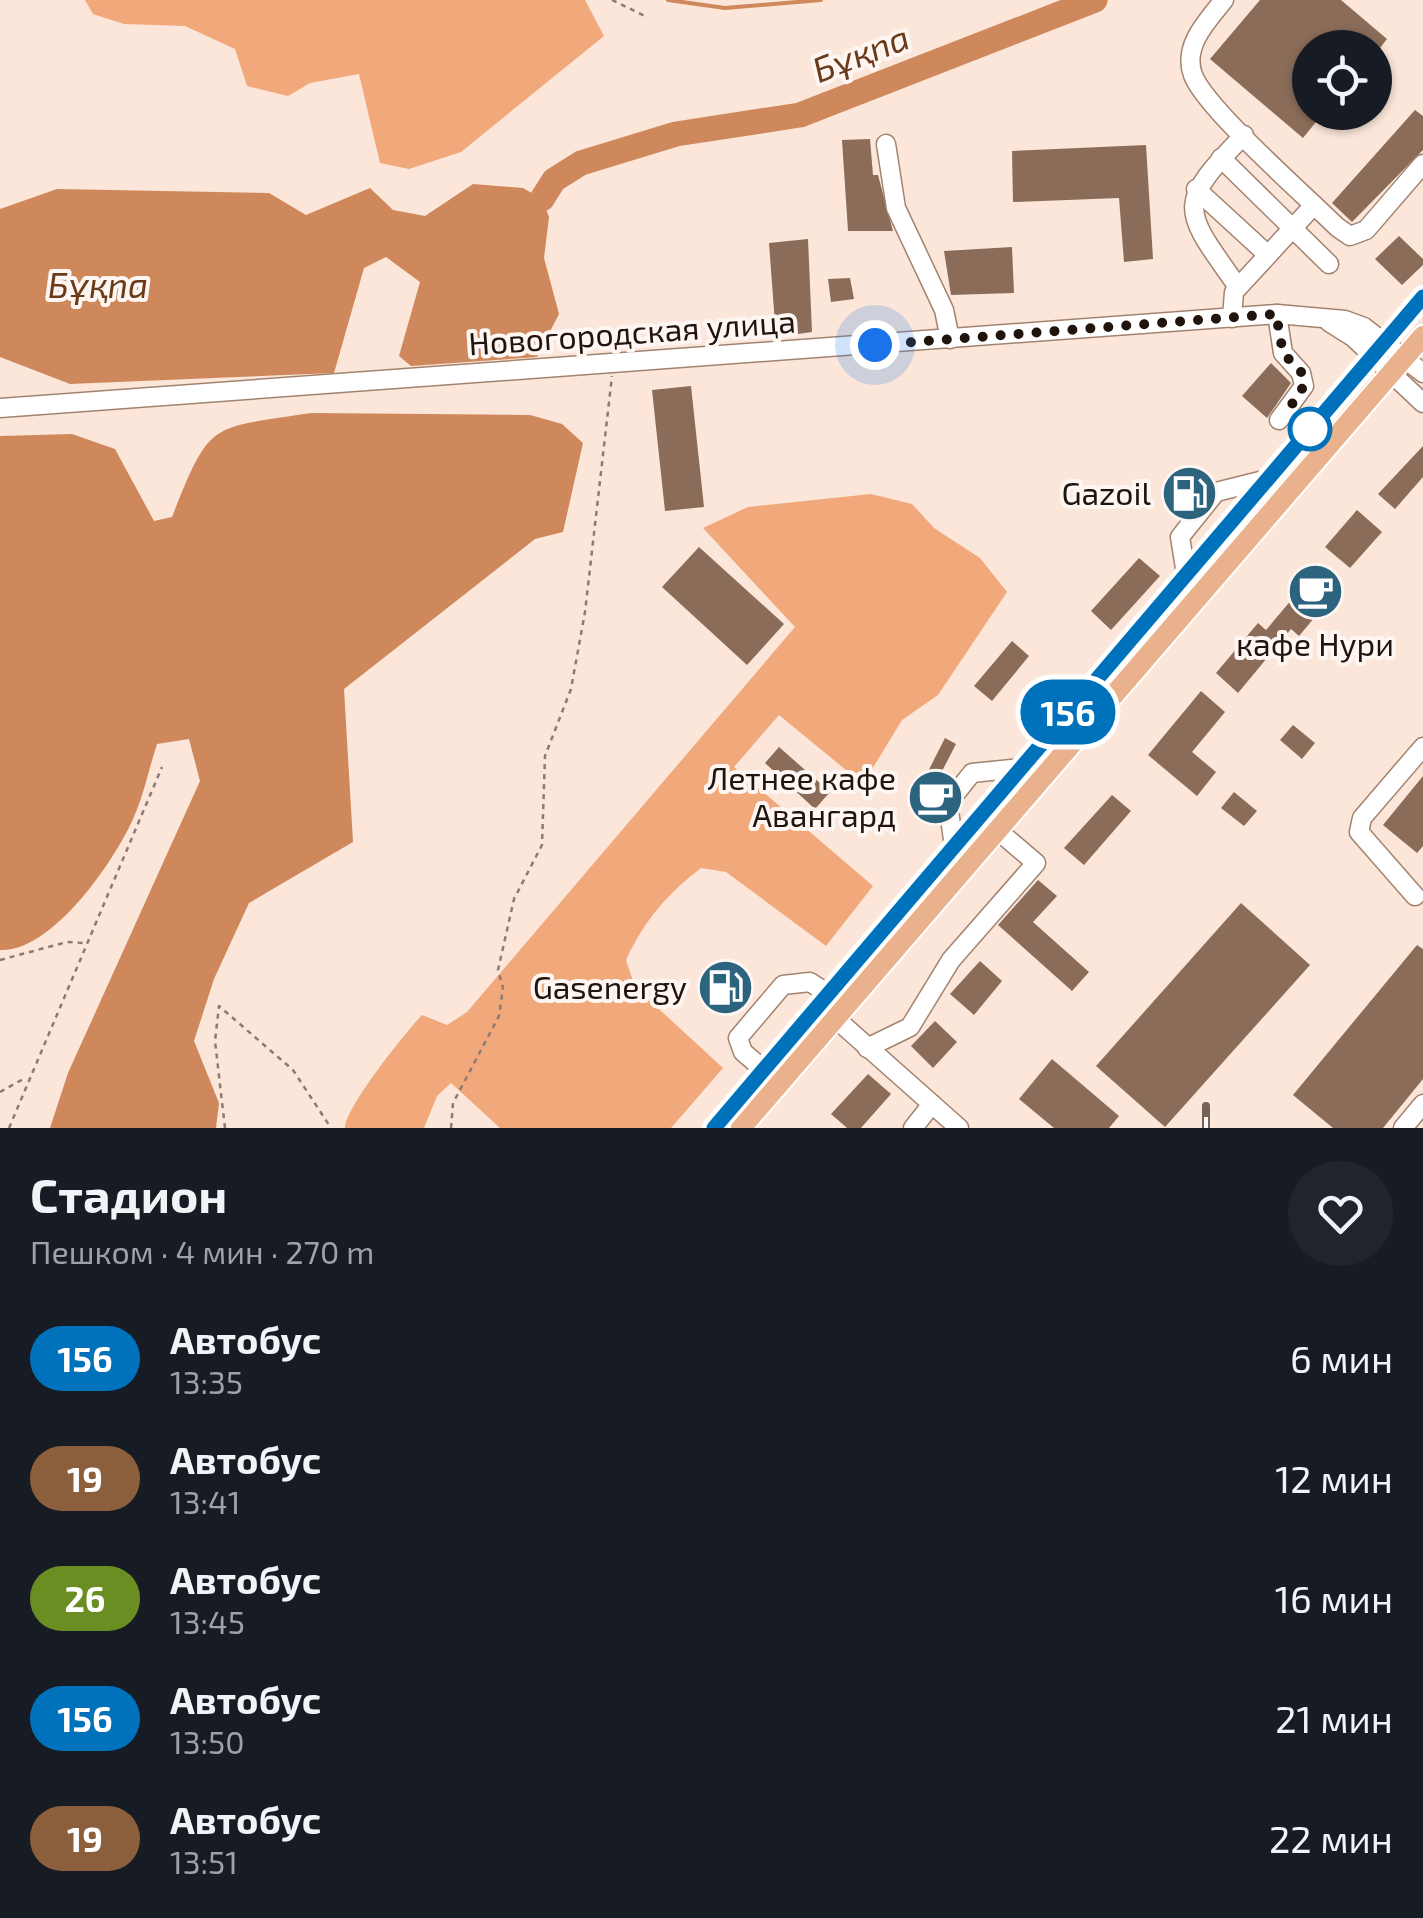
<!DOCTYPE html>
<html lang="ru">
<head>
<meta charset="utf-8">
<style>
  :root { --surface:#171b24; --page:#20242c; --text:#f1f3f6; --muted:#9ea1a6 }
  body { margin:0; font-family:"Exo 2",sans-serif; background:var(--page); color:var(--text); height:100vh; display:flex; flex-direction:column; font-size:38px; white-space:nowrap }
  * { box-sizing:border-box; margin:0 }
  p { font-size:32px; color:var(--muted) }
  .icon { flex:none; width:55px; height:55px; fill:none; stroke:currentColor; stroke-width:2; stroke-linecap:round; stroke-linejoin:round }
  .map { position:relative; height:1128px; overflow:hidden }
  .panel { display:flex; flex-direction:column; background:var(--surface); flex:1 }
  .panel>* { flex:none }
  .badge { padding:0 20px; border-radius:32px; font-size:35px; line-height:65px }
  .buttons { position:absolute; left:1292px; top:30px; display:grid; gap:20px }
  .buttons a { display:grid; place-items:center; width:100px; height:100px; border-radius:50%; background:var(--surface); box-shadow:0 2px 8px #0004; font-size:50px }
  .you { position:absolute; width:50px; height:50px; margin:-25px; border:8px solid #fff; border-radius:50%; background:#1a73e8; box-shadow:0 0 0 15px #1a73e833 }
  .map>.badge { position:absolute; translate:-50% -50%; box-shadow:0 0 0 5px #fff }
  .round { display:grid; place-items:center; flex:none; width:105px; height:105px; border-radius:52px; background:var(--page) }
  .overview { display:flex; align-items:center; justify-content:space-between; height:170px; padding:0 30px }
  h1 { font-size:48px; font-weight:700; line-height:75px }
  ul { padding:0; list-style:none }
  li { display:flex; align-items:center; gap:30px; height:120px; padding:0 30px }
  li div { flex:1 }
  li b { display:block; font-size:38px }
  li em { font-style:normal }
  li .badge { min-width:110px; font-weight:700; text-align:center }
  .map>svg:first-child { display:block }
  .forest { fill:#f1a87b }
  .water { fill:#ce885c }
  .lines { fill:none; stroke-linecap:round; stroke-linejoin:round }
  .stream { stroke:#ce885c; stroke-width:4 }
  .river { stroke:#ce885c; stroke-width:25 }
  .building { fill:#8b6c59 }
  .minor-casing { stroke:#a3836f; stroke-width:21 }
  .major-casing { stroke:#fff; stroke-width:24 }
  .path { stroke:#8b7b71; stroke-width:2.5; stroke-dasharray:5 5; stroke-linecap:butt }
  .minor { stroke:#fff; stroke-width:18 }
  .major { stroke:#e9b28d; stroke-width:20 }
  .rail-casing { stroke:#726259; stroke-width:8 }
  .rail { stroke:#fef6f2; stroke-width:4; stroke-dasharray:11; stroke-linecap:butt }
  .line-casing { stroke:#fff; stroke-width:22 }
  .line { stroke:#0072bc; stroke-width:15 }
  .walk { stroke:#21140d; stroke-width:10; stroke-dasharray:0 18 }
  .stop-dot { fill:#fff; stroke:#0072bc; stroke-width:5 }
  .labels { text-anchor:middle; stroke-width:8; stroke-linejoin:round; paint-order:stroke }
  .street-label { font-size:32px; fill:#21140d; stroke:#fef6f2 }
  .poi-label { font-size:32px; fill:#21140d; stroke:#fef6f2; text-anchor:end }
  .water-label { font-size:35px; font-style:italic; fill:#6a3a1a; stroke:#fef6f2 }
</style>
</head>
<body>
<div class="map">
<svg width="1423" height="1128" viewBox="0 0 1423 1128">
  <rect width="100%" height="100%" fill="#fbe6d9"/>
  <g class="forest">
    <path d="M85,0H585L604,36L461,152L409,169L380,163L359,74L310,83L288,96L247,86L235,49L185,26L124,24L93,14Z"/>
    <path d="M871,494L912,504L934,528L980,558L1007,592L938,695L902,720L863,784L779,715L734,767L873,886L826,946L726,872L701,868C667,894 644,921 626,960L635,987L723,1068L671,1128H500L451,1083L437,1096L424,1128H345C345,1108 405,1033 422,1015L447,1025L467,1012L795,627L703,528L748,507Z"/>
  </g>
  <g class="water">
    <path d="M473,184L523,188L542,199L549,217L544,258L559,314L537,357L411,366L399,356L420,282L386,257L364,268L334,373L70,384L0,357V209L57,189L269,193L306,215L370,188L393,210L425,216Z"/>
    <path d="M311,413L530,415L562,424L583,443L563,532L535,539L344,689L353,842L249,903L214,979L194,1041L219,1103L216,1128H50L68,1073L200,781L189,739L157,744C149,768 144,795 133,819C114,862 51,953 0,950V436L72,434L115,449L154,521L172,517C211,419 209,429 311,413Z"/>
  </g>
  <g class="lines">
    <g class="stream">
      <path d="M668,0L725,8L821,0"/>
      <path d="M1089,0L1091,2"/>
    </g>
    <path class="river" d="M542,199L554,180L581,163L676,134L800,115L1095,0"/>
  </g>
  <g class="building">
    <path d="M1260,0H1341L1387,39L1380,48H1310V112H1324L1303,138L1210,59Z"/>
    <path d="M1415,110L1423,116V150L1352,222L1332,203Z"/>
    <path d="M870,139L873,175H878L893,231H848L842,140Z"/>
    <path d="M1146,145L1153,259L1124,262L1119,198L1013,202L1012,151Z"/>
    <path d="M1399,236L1423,259V265L1402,285L1375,259Z"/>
    <path d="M808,239L812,332L776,337L769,243Z"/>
    <path d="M1012,247L1014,293L951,295L944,251Z"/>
    <path d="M850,278L854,299L831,302L828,279Z"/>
    <path d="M1271,363L1291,383L1267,418L1242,396Z"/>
    <path d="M691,386L704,507L665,511L652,390Z"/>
    <path d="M1423,446V477L1395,509L1378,494Z"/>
    <path d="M1357,510L1382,532L1350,568L1325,547Z"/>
    <path d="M699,547L784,624L747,665L662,587Z"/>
    <path d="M1139,558L1160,576L1111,630L1091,611Z"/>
    <path d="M1314,573L1336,592L1299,636L1291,629L1238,693L1216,673L1258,623L1266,630Z"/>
    <path d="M1012,641L1029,656L992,701L974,686Z"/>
    <path d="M1201,691L1225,712L1192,752L1216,772L1197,796L1148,755Z"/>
    <path d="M1293,725L1315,743L1302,759L1280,740Z"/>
    <path d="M945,738L956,744L924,806L913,801Z"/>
    <path d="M779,747L830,792L815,809L765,763Z"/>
    <path d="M1423,776V846L1417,853L1383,825Z"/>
    <path d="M1234,792L1257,811L1244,826L1221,808Z"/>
    <path d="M1112,795L1131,811L1084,865L1064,848Z"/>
    <path d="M1038,880L1057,896L1033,922L1089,972L1072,991L998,925Z"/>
    <path d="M1241,903L1310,965L1165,1127L1096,1066Z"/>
    <path d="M1417,945L1423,949V1079L1383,1128H1333L1293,1095Z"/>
    <path d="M980,961L1002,981L974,1015L950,994Z"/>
    <path d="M935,1021L957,1042L933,1068L911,1046Z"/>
    <path d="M1052,1059L1119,1116L1109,1128H1054L1019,1099Z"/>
    <path d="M868,1074L891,1094L861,1128H847L831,1114Z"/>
  </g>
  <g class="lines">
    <defs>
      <g id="minor">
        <path d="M1224,0C1208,20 1182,46 1193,75C1205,108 1307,197 1337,227L1350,236L1366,230L1423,164"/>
        <path d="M886,144L896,208L944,310L950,339"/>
        <path d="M1221,158L1329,264"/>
        <path d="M1196,189L1268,255"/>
        <path d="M1238,287C1182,208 1175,206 1244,135"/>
        <path d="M1277,314L1283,353L1301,373L1304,386L1279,420"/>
        <path d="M1232,318L1234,292L1314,205"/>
        <path d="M1329,322L1353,337L1423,403"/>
        <path d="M0,408L1277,314L1345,320L1364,327L1423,373"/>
        <path d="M1186,574L1180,537L1216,492L1268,479"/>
        <path d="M954,847L948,803L972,773L1021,768"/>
        <path d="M1415,896L1359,832L1362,818L1423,747"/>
        <path d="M835,1018L959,1128"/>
        <path d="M867,1048L910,1027L951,960L1036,863L996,829"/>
        <path d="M764,1070L743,1052L738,1038L783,985L810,982L828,994"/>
        <path d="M913,1128L932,1104"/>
        <path d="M1403,1128L1423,1104"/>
      </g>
      <g id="major">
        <path d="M714,1128L1423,297"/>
        <path d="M741,1128L1423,336"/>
      </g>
    </defs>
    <use href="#minor" class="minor-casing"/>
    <use href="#major" class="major-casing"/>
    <g class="path">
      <path d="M612,0L645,16"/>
      <path d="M0,960L67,942L84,943"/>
      <path d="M0,1092L25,1078"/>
      <path d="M9,1128L162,767"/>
      <path d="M225,1128L215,1041L219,1006L293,1070L331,1128"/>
      <path d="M451,1128L453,1103L499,1016L503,988L498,970L514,899L542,845L545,756L571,689L585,612L612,376"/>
    </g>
    <use href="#minor" class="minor"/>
    <use href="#major" class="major"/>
    <defs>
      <path id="rail" d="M1206,1128V1106"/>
    </defs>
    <use href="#rail" class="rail-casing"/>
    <use href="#rail" class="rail"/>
  </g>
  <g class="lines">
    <defs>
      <path id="line" d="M714,1128L1423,297"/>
    </defs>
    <use href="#line" class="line-casing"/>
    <use href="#line" class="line"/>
    <path class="walk" d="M875,345L1276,314L1283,353L1302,373L1304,386L1292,403L1310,429"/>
  </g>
  <defs>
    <symbol id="fuel-disc" viewBox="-11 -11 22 22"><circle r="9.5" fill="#2c637e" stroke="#fef6f2"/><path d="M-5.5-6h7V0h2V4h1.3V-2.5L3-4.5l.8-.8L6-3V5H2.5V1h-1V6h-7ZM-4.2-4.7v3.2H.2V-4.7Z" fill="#fff"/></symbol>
    <symbol id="cafe-disc" viewBox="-11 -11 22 22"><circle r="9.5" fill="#2c637e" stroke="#fef6f2"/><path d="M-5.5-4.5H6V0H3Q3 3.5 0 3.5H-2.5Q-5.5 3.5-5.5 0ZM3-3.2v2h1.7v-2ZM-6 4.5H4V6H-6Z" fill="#fff"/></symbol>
  </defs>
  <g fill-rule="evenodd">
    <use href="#fuel-disc" x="1158" y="462" width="63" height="63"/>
    <use href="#cafe-disc" x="1284" y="560" width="63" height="63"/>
    <use href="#cafe-disc" x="904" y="766" width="63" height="63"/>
    <use href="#fuel-disc" x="694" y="956" width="63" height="63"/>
  </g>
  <circle class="stop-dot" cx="1310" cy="429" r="20"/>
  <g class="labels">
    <g class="street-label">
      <text transform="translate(632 333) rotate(-4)" y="11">Новогородская улица</text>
    </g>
    <g class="poi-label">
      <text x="1151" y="505">Gazoil</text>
      <text x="1315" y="656" text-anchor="middle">кафе Нури</text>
      <text x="896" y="790">Летнее кафе<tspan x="896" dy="37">Авангард</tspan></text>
      <text x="687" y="999">Gasenergy</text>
    </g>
    <g class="water-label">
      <text transform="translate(861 54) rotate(-21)" y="12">Бұқпа</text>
      <text x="98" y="298">Бұқпа</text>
    </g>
  </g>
</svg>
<div class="buttons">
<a><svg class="icon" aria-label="locate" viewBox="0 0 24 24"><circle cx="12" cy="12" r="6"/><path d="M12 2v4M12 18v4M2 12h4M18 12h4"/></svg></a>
</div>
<div class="you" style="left:875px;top:345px"></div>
<b class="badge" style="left:1068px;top:712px;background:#0072bc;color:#fff">156</b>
</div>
<section class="panel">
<div class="overview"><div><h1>Стадион</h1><p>Пешком · 4 мин · 270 m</p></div><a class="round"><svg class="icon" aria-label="heart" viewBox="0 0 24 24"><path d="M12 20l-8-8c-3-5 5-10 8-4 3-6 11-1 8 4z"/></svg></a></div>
<ul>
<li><span class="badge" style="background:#0072bc;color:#fff">156</span><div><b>Автобус</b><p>13:35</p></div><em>6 мин</em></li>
<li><span class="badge" style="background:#8b5e3c;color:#fff">19</span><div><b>Автобус</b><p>13:41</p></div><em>12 мин</em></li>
<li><span class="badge" style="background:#6b8e23;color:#fff">26</span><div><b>Автобус</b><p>13:45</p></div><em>16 мин</em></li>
<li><span class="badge" style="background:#0072bc;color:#fff">156</span><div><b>Автобус</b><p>13:50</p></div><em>21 мин</em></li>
<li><span class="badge" style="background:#8b5e3c;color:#fff">19</span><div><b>Автобус</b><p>13:51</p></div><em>22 мин</em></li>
</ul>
</section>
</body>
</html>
